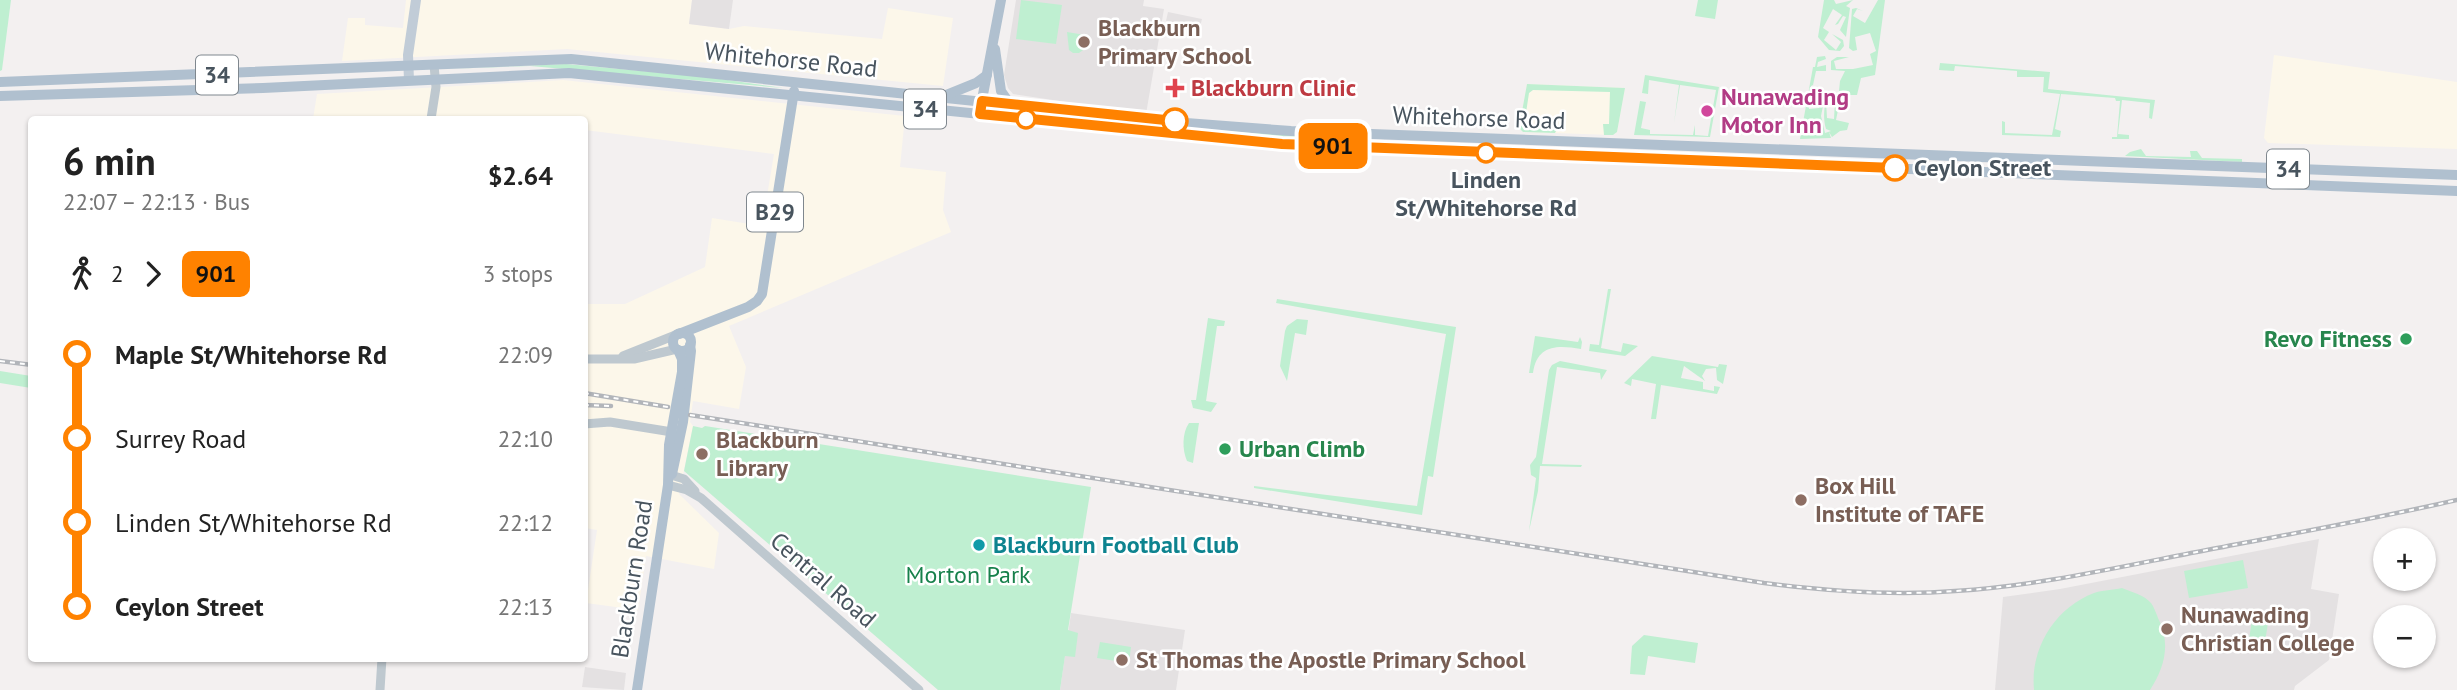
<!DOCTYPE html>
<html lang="en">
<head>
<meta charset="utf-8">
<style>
  :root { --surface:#fff; --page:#f2f2f2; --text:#222; --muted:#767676 }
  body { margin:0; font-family:"PT Sans",sans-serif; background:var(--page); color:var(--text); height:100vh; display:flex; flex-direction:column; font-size:26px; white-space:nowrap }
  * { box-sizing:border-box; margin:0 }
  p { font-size:23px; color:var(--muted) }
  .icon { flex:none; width:38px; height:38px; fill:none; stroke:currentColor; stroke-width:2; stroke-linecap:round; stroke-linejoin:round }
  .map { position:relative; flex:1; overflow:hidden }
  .side { position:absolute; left:28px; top:116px; width:560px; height:546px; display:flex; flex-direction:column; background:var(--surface); border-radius:7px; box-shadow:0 2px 5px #0004 }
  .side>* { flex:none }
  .badge { padding:0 14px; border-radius:10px; font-size:24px; line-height:46px }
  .buttons { position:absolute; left:2373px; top:528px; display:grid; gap:14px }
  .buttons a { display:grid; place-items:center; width:63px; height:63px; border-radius:50%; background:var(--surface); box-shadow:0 2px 5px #0004; font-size:35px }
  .map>.badge { position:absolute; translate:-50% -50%; box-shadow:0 0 0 4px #fff }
  .legs { display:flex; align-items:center; gap:10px; height:77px; padding:0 35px; font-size:23px }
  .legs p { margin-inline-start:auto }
  .overview { display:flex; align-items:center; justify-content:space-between; height:119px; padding:0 35px }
  h1 { font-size:38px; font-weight:700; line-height:52px }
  ul { padding:0 35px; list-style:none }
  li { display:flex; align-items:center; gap:24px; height:84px; font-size:26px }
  li i { display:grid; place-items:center; width:10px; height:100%; margin:0 9px; background:currentColor }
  li i::after { content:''; width:18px; height:18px; margin:-9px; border:5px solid; border-radius:50%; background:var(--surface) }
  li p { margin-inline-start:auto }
  li:first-child i { background:linear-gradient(#0000 50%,currentColor 0) }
  li:last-child i { background:linear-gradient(currentColor 50%,#0000 0) }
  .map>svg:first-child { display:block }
  .commercial { fill:#fcf7ea }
  .education { fill:#e4e1e2 }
  .green { fill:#bfefd1 }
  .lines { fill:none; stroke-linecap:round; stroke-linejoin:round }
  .tertiary { stroke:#bec8cf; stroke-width:9 }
  .secondary { stroke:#c1ccd7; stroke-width:10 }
  .primary { stroke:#b0c0cf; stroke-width:10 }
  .rail-casing { stroke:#b2b5ba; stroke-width:4.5 }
  .rail { stroke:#fff; stroke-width:2; stroke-dasharray:5; stroke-linecap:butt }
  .line-1-casing { stroke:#fff; stroke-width:16 }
  .line-1 { stroke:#ff8200; stroke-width:10 }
  .education-dot { fill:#8d6e63; stroke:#fff; stroke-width:2.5 }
  .health-dot { fill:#e0444e; stroke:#fff; stroke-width:2.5 }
  .hotel-dot { fill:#d1479c; stroke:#fff; stroke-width:2.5 }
  .stop-1-dot { fill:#fff; stroke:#ff8200; stroke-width:3.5 }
  .leisure-dot { fill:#2e9e5b; stroke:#fff; stroke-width:2.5 }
  .culture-dot { fill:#0f9aa8; stroke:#fff; stroke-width:2.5 }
  .labels { text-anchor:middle; stroke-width:5; stroke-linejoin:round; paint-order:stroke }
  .shield { fill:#fff; stroke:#7f878e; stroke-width:2 }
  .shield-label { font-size:23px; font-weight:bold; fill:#48545e }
  .education-label { font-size:24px; font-weight:bold; fill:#785e54; stroke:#fff; text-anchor:start }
  .street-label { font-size:24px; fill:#48545e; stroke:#fff }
  .health-label { font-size:24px; font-weight:bold; fill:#be3a42; stroke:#fff; text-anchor:start }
  .hotel-label { font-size:24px; font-weight:bold; fill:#b23c85; stroke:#fff; text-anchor:start }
  .stop-label { font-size:24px; font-weight:bold; fill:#48545e; stroke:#fff; text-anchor:start }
  .leisure-label { font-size:24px; font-weight:bold; fill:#27864d; stroke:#fff; text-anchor:end }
  .culture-label { font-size:24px; font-weight:bold; fill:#0d838f; stroke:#fff; text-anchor:start }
  .park-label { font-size:24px; fill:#17804b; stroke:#fff }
</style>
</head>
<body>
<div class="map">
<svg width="2457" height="690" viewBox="0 0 2457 690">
  <rect width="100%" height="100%" fill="#f3f0f0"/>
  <g class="commercial">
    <path d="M406,0H692L689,24L729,29L744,26L882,39L888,8L953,18L943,86L567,49L342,61L348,18H365V25L403,28Z"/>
    <path d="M2274,55L2457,82V149L2268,143L2264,138Z"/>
    <path d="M563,80L905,116L900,167L946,172L943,210L951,232L729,326L746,367L739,409L693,401L690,422L693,426L679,494L719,533L714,569L646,556L638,610L586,603L597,530L585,528V304H625L705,267L712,218L762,226L774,154L585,130L584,119H313L317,94Z"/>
    <path d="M1527,84L1625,88L1617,132L1613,135L1523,132L1519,128Z"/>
  </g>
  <g class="education">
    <path d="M692,0H733L729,29L689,24Z"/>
    <path d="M1016,0H1144L1143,6L1164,9L1146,114L1013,94L1008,88L1004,75Z"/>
    <path d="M1168,12L1197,18L1202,19L1200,27L1166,21Z"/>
    <path d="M2319,539L2311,589L2339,594L2329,660L2295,686L2294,690H1995L2003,597L2060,589Z"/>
    <path d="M1071,613L1185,630L1176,690H1060Z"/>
    <path d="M585,667L626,673L624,690L582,687Z"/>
  </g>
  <g class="green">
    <path d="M0,0H11L2,70L0,71Z"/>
    <path d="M1021,0L1062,5L1056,44L1016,39Z"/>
    <path d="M1698,0H1718L1715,19L1695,16Z"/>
    <path d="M1824,0H1834L1836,4L1853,0L1846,6L1850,8L1846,37L1840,30L1846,17L1843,16L1838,24L1835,25L1842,15L1833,9L1823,28L1829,32L1824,40L1836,50L1841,42L1832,34L1843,40L1844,46L1840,51L1829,50L1818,37Z"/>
    <path d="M1878,0H1885L1875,75L1861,78L1857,95H1841L1836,120L1849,123L1847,130L1840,131L1832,137L1829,132L1831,138L1800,139L1813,67H1815L1817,57L1825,56L1826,59L1818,62L1817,67L1826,65V71H1816L1813,85L1811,86L1809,109L1819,108L1820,93L1825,96L1821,116L1825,133L1831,131L1826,129C1823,119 1824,109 1826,98L1831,100L1826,101L1827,118L1834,119L1835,101H1838L1840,81L1845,71L1831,70V61L1837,57H1849L1834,61L1836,69H1853L1873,65L1870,54L1876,51L1870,33L1855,37L1857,50L1853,51L1849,48L1852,9L1856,8L1863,11L1857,9L1853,16L1865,23Z"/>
    <path d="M1067,32L1085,35L1083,50L1079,53H1073L1069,50Z"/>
    <path d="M1940,63L2050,72L2048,89L2155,100L2152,119L2149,118L2150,103L2122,100L2118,134L2129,135V139H2112V137H2117L2120,101H2116L2115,98L2061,94L2055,129L2061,131L2060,137L2002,135V121L2005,122V133L2052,135L2060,94L2043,92L2044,77H2017V71L1955,66L1954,71L1939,70Z"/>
    <path d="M566,64L707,77L783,88L530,66L445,69Z"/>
    <path d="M1645,75L1719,87L1710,137L1634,135L1640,101L1646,102L1641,128L1650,130V134L1693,135L1695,125V135L1708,136L1716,90L1680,85L1674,123L1679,85L1649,80L1648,94L1642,93Z"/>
    <path d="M1527,84L1625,88L1617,132L1613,135H1604L1603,124H1609L1610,92L1533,90L1529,93L1524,126L1552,128L1556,123L1558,127L1555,133L1523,132L1519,128Z"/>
    <path d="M1186,128L1363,139L1381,142L1490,147L1280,139Z"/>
    <path d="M2141,149L2146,156L2191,157L2190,151H2197L2202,158L2242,159V162L2125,156L2130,152Z"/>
    <path d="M1687,152L1855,162L1689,156Z"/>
    <path d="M1608,289H1611L1601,348L1621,352L1623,343L1638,346L1625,356L1589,351L1590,344L1599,345Z"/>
    <path d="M1277,299L1456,327L1433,477L1428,476L1422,515L1254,488V486L1417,506L1446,334L1276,303Z"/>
    <path d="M1208,318L1225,321L1224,326H1217L1206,401L1217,403L1211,412L1193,408L1191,400H1196Z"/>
    <path d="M1297,319L1308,320L1306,335L1295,333L1287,381L1280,366L1285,331L1287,326Z"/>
    <path d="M1535,336L1578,342L1580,337L1582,342L1581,349C1558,345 1537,344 1533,373H1529Z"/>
    <path d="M1652,356L1718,367L1719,364L1727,365L1723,384L1717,380L1716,368L1706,369L1702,376L1705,381L1684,366L1681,378L1703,382V389L1714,391V386L1720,387L1717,394L1661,385L1656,419H1651L1656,384L1632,379L1631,386L1624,383Z"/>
    <path d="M1560,361L1607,370L1601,380L1600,373L1557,367L1542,464L1582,465L1581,467L1540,466L1538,491L1529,531L1536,478L1531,475L1530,465L1536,457L1549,370L1552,365Z"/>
    <path d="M0,371L31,376V388L0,383Z"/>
    <path d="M1189,423H1199L1193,463L1187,461C1182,450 1182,433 1189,423Z"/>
    <path d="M693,426L702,428L705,426L1091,487L1068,630L1078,633L1075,657L1065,656L1060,690H938L684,471Z"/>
    <path d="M2243,560L2248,588L2189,598L2184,571Z"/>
    <path d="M2122,588C2132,592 2144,595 2151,603C2154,607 2156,613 2158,618C2171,643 2165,667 2150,690H2034C2030,648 2055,608 2094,593C2102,590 2113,590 2122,588Z"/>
    <path d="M2252,620L2268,623L2264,648L2248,646Z"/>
    <path d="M1644,635L1698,643L1695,663L1648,656L1645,675L1630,674L1632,646Z"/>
    <path d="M1100,642L1131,647L1129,663L1097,658Z"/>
  </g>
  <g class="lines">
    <g class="tertiary">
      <path d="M431,119L436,87L434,65"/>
      <path d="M623,356L678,334"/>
      <path d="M584,359H634L677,349"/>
      <path d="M584,424L610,422L672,432"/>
      <path d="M671,475L684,479L695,491"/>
      <path d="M668,485L687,490L701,498L919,690"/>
      <path d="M380,690L382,658"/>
    </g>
    <path class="secondary" d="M409,80L408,55L416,0"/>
    <g class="primary">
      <path d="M995,49L1001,91L1010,104"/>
      <path d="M0,82L571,59L1186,123L1291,131L2457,175"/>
      <path d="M0,96L263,88L569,73L1282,144L2457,191"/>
      <path d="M944,96L976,83L987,75"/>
      <path d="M981,105L1001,0"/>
      <circle cx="682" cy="342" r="9"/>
      <path d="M679,334L748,307L757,301L762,294L794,91"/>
      <path d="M672,474L683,422L691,351L690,345"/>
      <path d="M637,690L668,485L669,445L682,372V359L678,350"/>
    </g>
    <defs>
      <g id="rail">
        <path d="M0,361L32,365"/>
        <path d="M584,393L668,407"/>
        <path d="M584,405L611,406"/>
        <path d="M690,415L1764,583C1827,591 1891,596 1955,591C2040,586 2123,566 2207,550C2290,534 2374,519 2457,500"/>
      </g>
    </defs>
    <use href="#rail" class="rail-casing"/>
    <use href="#rail" class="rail"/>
  </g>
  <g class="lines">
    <defs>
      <path id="line-1" d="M1175,121L982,101L980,114L1282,144L1895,168"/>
    </defs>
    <use href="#line-1" class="line-1-casing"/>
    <use href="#line-1" class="line-1"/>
  </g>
  <g class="education-dot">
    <circle cx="1084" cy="42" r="7"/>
    <circle cx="702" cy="454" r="7"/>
    <circle cx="1801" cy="500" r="7"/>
    <circle cx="2167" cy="629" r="7"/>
    <circle cx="1122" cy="660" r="7"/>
  </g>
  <path class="health-dot" d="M1171.5 77.5h7v7h7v7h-7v7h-7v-7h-7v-7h7z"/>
  <circle class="hotel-dot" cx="1707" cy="111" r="7"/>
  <g class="stop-1-dot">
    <circle cx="1026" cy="119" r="9"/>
    <circle cx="1175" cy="121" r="12"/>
    <circle cx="1486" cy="153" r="9"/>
    <circle cx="1895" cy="168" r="12"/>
  </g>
  <g class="leisure-dot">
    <circle cx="2406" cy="339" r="7"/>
    <circle cx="1225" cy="449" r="7"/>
  </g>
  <circle class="culture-dot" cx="979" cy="545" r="7"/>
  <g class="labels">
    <g class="shield">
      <rect x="196" y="55.5" width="42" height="39" rx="5"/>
      <rect x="904" y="89.5" width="42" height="39" rx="5"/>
      <rect x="2267" y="149.5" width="42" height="39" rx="5"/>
      <rect x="747" y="192.5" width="56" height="39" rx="5"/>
    </g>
    <g class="shield-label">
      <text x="217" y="83">34</text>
      <text x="925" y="117">34</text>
      <text x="2288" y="177">34</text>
      <text x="775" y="220">B29</text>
    </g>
    <g class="education-label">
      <text x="1098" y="36">Blackburn<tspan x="1098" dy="28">Primary School</tspan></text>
      <text x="716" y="448">Blackburn<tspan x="716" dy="28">Library</tspan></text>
      <text x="1815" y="494">Box Hill<tspan x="1815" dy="28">Institute of TAFE</tspan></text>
      <text x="2181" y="623">Nunawading<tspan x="2181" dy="28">Christian College</tspan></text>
      <text x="1136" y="668">St Thomas the Apostle Primary School</text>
    </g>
    <g class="street-label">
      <text transform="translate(791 60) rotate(6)" y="8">Whitehorse Road</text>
      <text transform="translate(1479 118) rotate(2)" y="8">Whitehorse Road</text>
      <text transform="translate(632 579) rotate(-81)" y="8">Blackburn Road</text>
      <text transform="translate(823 580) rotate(41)" y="8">Central Road</text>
    </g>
    <g class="health-label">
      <text x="1191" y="96">Blackburn Clinic</text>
    </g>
    <g class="hotel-label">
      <text x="1721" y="105">Nunawading<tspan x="1721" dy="28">Motor Inn</tspan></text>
    </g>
    <g class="stop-label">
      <text x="1914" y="176">Ceylon Street</text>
      <text x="1486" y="188" text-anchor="middle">Linden<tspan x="1486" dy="28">St/Whitehorse Rd</tspan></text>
    </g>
    <g class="leisure-label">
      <text x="2392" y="347">Revo Fitness</text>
      <text x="1239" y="457" text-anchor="start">Urban Climb</text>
    </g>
    <g class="culture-label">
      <text x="993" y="553">Blackburn Football Club</text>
    </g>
    <g class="park-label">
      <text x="968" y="583">Morton Park</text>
    </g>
  </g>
</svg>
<div class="buttons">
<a>+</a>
<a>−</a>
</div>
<b class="badge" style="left:1333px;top:146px;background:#ff8200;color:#111">901</b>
<section class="side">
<div class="overview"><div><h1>6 min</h1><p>22:07 – 22:13 · Bus</p></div><b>$2.64</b></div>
<div class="legs"><svg class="icon" aria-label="walk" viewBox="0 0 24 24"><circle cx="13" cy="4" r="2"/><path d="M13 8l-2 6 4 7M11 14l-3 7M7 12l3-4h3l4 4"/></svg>2<svg class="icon" aria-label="forward" viewBox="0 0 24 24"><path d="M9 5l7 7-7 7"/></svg><b class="badge" style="background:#ff8200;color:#111">901</b><p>3 stops</p></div>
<ul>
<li><i style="color:#ff8200"></i><b>Maple St/Whitehorse Rd</b><p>22:09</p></li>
<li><i style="color:#ff8200"></i><span>Surrey Road</span><p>22:10</p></li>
<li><i style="color:#ff8200"></i><span>Linden St/Whitehorse Rd</span><p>22:12</p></li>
<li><i style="color:#ff8200"></i><b>Ceylon Street</b><p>22:13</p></li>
</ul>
</section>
</div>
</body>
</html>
